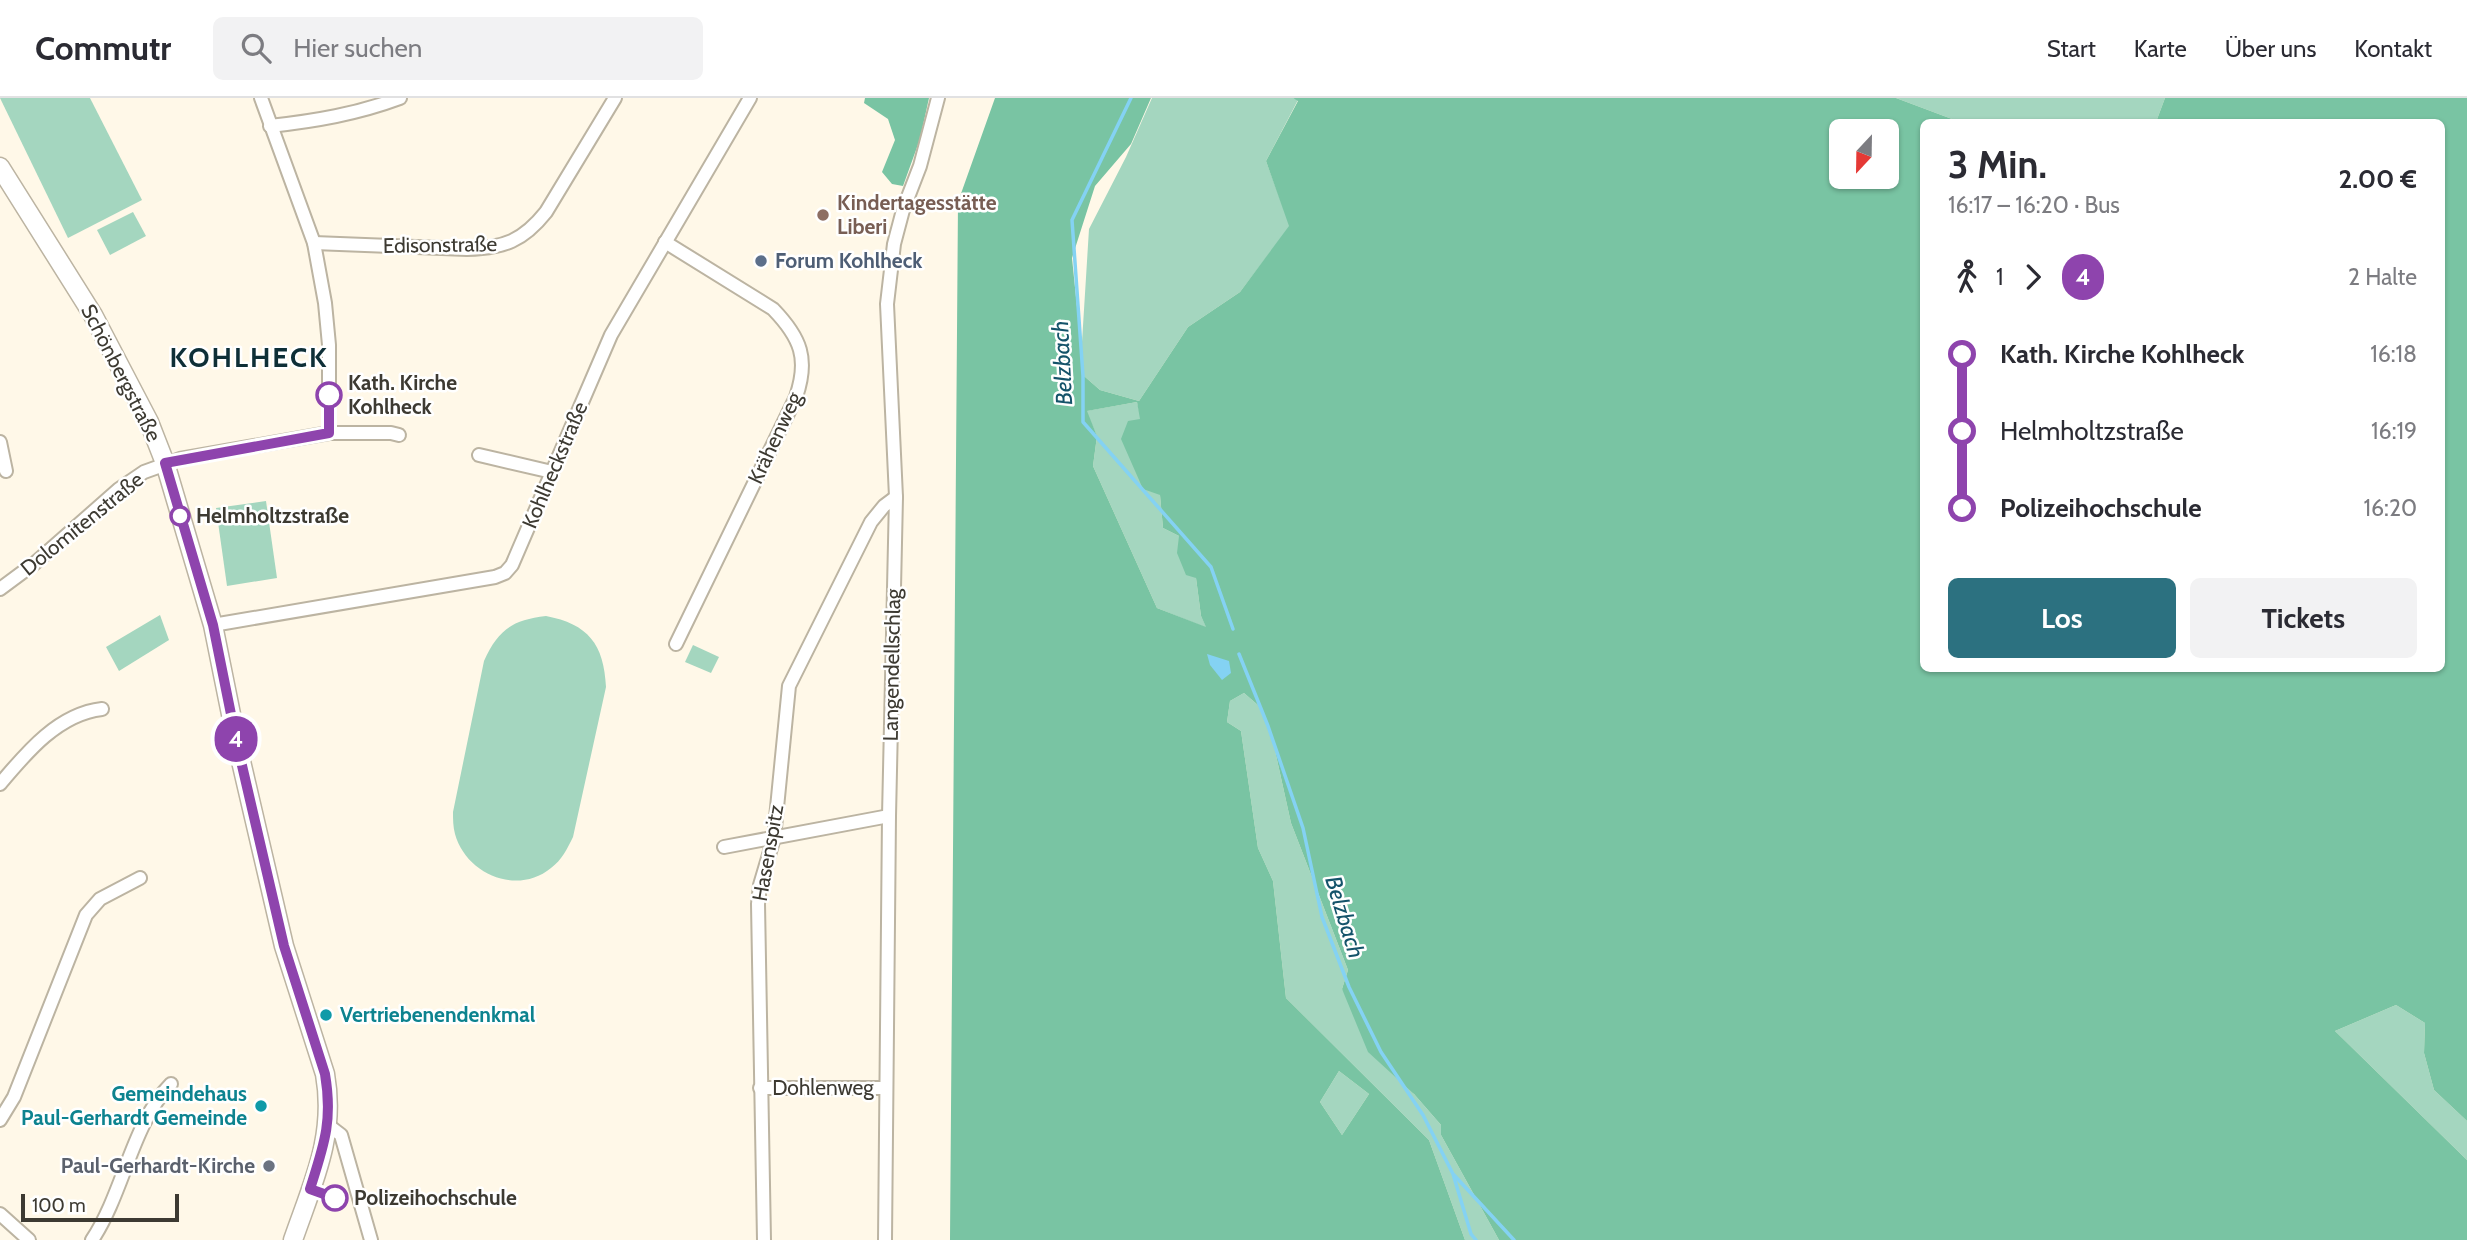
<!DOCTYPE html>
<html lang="de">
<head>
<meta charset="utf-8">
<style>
  :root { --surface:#fff; --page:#f2f2f3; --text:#2b2b33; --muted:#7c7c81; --line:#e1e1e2; --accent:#2c7180 }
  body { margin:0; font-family:Cabin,sans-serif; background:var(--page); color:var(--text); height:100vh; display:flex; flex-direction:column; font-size:26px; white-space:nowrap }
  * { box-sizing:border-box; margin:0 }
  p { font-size:23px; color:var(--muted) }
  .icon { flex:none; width:38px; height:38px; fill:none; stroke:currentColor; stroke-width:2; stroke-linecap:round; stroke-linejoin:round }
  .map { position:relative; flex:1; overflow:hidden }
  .details { position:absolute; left:1920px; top:21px; width:525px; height:553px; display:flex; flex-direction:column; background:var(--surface); border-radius:10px; box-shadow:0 2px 5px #0004 }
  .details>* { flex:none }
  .badge { padding:0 14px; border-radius:23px; font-size:24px; line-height:46px }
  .needle { width:46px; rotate:202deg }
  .buttons { position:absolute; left:1829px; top:21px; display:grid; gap:14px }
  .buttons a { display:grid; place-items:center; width:70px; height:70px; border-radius:10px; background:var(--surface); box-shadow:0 2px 5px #0004; font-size:35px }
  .scale { position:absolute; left:21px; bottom:18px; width:158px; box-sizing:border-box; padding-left:7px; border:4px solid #3d3a32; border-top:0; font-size:19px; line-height:24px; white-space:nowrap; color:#3d3a32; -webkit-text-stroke:5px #fff; paint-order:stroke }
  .map>.badge { position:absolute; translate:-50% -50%; box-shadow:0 0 0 4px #fff }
  .legs { display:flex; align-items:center; gap:10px; height:77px; padding:0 28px; font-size:23px }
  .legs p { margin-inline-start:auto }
  .summary { display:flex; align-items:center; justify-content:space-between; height:119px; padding:0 28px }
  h1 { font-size:38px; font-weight:700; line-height:52px }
  .button { display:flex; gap:14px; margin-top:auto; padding:14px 28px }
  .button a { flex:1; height:80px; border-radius:10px; background:var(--accent); color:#fff; font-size:28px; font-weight:700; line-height:80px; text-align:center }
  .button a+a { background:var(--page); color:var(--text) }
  ul { padding:0 28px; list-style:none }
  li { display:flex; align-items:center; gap:24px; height:77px; font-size:26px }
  li i { display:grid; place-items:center; width:10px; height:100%; margin:0 9px; background:currentColor }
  li i::after { content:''; width:18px; height:18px; margin:-9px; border:5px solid; border-radius:50%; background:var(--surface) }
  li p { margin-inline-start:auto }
  li:first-child i { background:linear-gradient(#0000 50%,currentColor 0) }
  li:last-child i { background:linear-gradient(currentColor 50%,#0000 0) }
  header { display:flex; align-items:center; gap:42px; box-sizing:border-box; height:98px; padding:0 35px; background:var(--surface); border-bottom:2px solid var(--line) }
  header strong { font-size:33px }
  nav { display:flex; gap:38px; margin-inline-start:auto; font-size:24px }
  .search { width:490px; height:63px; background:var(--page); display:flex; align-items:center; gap:18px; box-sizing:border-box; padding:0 24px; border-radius:10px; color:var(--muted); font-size:26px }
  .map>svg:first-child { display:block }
  .green { fill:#a4d6bf }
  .forest { fill:#79c4a3; fill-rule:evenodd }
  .water { fill:#84d2f3 }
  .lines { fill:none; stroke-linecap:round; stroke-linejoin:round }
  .stream { stroke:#84d2f3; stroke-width:3.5 }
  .street-casing { stroke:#bcb4a2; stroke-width:16 }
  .secondary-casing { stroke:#bcb4a2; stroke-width:21 }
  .street { stroke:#fff; stroke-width:12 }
  .secondary { stroke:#fff; stroke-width:18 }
  .line-1-casing { stroke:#fff; stroke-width:16 }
  .line-1 { stroke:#8e44ad; stroke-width:10 }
  .education-dot { fill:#8d6e63; stroke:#fff; stroke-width:2.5 }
  .service-dot { fill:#5c6f8a; stroke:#fff; stroke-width:2.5 }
  .stop-1-dot { fill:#fff; stroke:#8e44ad; stroke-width:3.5 }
  .culture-dot { fill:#0f9aa8; stroke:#fff; stroke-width:2.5 }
  .worship-dot { fill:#6b7280; stroke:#fff; stroke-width:2.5 }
  .labels { text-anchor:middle; stroke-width:5; stroke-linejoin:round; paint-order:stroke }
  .education-label { font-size:21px; font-weight:bold; fill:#785e54; stroke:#fff; text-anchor:start }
  .street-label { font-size:21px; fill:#3d3a32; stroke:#fff }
  .service-label { font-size:21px; font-weight:bold; fill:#4e5e75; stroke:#fff; text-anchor:start }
  .stop-label { font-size:21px; font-weight:bold; fill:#3d3a32; stroke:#fff; text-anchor:start }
  .culture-label { font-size:21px; font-weight:bold; fill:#0d838f; stroke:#fff; text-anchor:start }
  .worship-label { font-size:21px; font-weight:bold; fill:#5b616d; stroke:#fff; text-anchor:end }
  .water-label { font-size:23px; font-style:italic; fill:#14536a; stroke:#fff }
  .district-label { font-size:28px; font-weight:bold; letter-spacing:2px; fill:#0e2f37; stroke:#fff }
</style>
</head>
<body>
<header>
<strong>Commutr</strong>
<div class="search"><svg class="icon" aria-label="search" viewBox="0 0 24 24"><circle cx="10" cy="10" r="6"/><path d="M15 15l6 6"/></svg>Hier suchen</div>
<nav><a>Start</a><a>Karte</a><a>Über uns</a><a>Kontakt</a></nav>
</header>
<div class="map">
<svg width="2467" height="1142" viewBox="0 0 2467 1142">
  <rect width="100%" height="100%" fill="#fff8e8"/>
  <g class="green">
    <path d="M0,0H90L142,102L68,140Z"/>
    <path d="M1152,0H1293L1298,2L1266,63L1290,128L1240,194L1188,229L1139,303L1100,292L1084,278L1081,260L1089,131L1126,59Z"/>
    <path d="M1896,0H2165L2156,24H1960Z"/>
    <path d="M133,114L146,138L110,157L97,132Z"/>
    <path d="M1137,304L1160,397L1163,430L1179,438L1196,480L1201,518L1207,530L1157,510L1093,368L1097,338L1086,313Z"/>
    <path d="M266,403L277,480L227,488L216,410Z"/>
    <path d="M160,517L169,542L119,573L106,549Z"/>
    <path d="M546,518C588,526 604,546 606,589L573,739C567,751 562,762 551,770C517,798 466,776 455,736C453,729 453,721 453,714L484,563C498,532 512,522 546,518Z"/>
    <path d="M693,547L719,559L711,575L685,564Z"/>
    <path d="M1244,595L1259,608L1272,639L1291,725L1348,872L1342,891L1414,996L1441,1027V1037L1499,1142H1465L1429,1042L1286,900L1273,783L1258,750L1241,633L1227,624L1230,603Z"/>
    <path d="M2396,907L2425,925L2424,955L2434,992L2467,1023V1062L2335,933Z"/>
    <path d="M1339,973L1369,996L1342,1037L1320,1004Z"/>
  </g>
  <g class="forest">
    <path d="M865,0H929L920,41L903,88L892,86L882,74L895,42L888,21L864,5Z"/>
    <path d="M995,0H1151L1131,46L1095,88L1072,160L1084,278L1100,292L1139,303L1188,229L1240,194L1289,128L1266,63L1298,3L1293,0H1896L1960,24H1923V570H2441V24H2156L2165,0H2467V1023L2434,992L2424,955L2425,925L2396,907L2335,933L2467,1062V1142H1499L1441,1037V1027L1414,996L1368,954L1342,891L1348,872L1291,725L1272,639L1259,608L1244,595L1230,603L1227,624L1241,633L1258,750L1273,783L1286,900L1429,1042L1465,1142H950L958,104ZM1841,33H1886V79H1841ZM1137,304L1140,321L1128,323L1121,341L1143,391L1160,397L1163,430L1179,438L1177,455L1186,477L1196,480L1201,518L1206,529L1157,510L1093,368L1097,338L1087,313ZM1339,973L1369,996L1342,1037L1320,1004Z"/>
  </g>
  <path class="water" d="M1207,556L1229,563L1231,575L1222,582L1210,567Z"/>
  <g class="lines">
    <g class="stream">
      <path d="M1131,0L1072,122L1083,278V324L1211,469L1233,531"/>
      <path d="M1239,556L1268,628L1303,730L1322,819L1349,889L1381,954L1423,1017L1453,1076L1471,1136L1476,1142"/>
      <path d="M1454,1077L1514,1142"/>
    </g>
    <defs>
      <g id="street">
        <path d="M270,28C315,23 357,16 400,0"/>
        <path d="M665,144L773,211C801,240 809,261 796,299L676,546"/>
        <path d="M314,145L467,151C504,150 523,143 546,114L615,0"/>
        <path d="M329,335H391L399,337"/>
        <path d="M0,344L6,373"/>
        <path d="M479,357L552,374"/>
        <path d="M0,491L35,465L119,391L144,374L180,361L329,335V247L325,205L314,145L261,0"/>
        <path d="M213,527L495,479L505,475L512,467L611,237L750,0"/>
        <path d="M0,686C26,655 58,616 102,611"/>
        <path d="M724,749L889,718"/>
        <path d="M760,990H886"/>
        <path d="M0,1022L14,999L86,817L100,801L140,780"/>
        <path d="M328,1027L341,1037L371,1142"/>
        <path d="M0,1116L29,1142"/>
        <path d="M92,1142C124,1094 132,1025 171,986"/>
        <path d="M764,1142L758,806L760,787L774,740L789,588L871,424L884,408L896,399"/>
        <path d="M885,1142L889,718L896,399L887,206L894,146L903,112L920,68L938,0"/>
      </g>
      <path id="secondary" d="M0,69L93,217L149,324L165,365L213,527L237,646L284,848L325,976C336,1038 313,1084 293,1142"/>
    </defs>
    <use href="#street" class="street-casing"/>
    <use href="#secondary" class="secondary-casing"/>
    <use href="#street" class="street"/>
    <use href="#secondary" class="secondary"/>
  </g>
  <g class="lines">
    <defs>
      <path id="line-1" d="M329,297V335L165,365L213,527L237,646L284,848L325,976C333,1023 324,1047 310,1091L335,1100"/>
    </defs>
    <use href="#line-1" class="line-1-casing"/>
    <use href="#line-1" class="line-1"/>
  </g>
  <circle class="education-dot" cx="823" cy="117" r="7"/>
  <circle class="service-dot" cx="761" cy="163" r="7"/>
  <g class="stop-1-dot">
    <circle cx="329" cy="297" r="12"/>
    <circle cx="180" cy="418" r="9"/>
    <circle cx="335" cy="1100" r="12"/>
  </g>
  <g class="culture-dot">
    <circle cx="326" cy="917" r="7"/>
    <circle cx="261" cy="1008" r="7"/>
  </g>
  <circle class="worship-dot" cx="269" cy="1068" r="7"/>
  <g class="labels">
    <g class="education-label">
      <text x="837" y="112">Kindertagesstätte<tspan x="837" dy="24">Liberi</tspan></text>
    </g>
    <g class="street-label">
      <text transform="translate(440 147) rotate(-1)" y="7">Edisonstraße</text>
      <text transform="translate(121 275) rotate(63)" y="7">Schönbergstraße</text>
      <text transform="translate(775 340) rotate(-65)" y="7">Krähenweg</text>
      <text transform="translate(555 367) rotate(-67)" y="7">Kohlheckstraße</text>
      <text transform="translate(82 426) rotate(-39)" y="7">Dolomitenstraße</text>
      <text transform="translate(892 567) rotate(-89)" y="7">Langendellschlag</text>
      <text transform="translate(768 755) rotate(-80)" y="7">Hasenspitz</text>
      <text x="823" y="997">Dohlenweg</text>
    </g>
    <g class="service-label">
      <text x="775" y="170">Forum Kohlheck</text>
    </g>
    <g class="stop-label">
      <text x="348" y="292">Kath. Kirche<tspan x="348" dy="24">Kohlheck</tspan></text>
      <text x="196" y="425">Helmholtzstraße</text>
      <text x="354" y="1107">Polizeihochschule</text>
    </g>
    <g class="culture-label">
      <text x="340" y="924">Vertriebenendenkmal</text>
      <text x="247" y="1003" text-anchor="end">Gemeindehaus<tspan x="247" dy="24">Paul-Gerhardt Gemeinde</tspan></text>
    </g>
    <g class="worship-label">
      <text x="255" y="1075">Paul-Gerhardt-Kirche</text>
    </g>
    <g class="water-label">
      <text transform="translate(1062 265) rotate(-93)" y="8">Belzbach</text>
      <text transform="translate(1345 819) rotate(73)" y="8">Belzbach</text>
    </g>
    <g class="district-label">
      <text x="249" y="269">KOHLHECK</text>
    </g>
  </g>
</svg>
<div class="buttons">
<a><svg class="needle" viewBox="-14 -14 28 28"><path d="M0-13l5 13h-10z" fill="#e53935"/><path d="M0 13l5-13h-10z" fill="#7c7c81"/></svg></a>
</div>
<div class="scale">100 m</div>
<b class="badge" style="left:236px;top:641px;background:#8e44ad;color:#fff">4</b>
<section class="details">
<div class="summary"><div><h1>3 Min.</h1><p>16:17 – 16:20 · Bus</p></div><b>2.00 €</b></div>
<div class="legs"><svg class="icon" aria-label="walk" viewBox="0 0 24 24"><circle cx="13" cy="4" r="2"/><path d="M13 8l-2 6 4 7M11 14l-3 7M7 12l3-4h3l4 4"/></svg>1<svg class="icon" aria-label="forward" viewBox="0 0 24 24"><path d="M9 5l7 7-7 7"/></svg><b class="badge" style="background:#8e44ad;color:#fff">4</b><p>2 Halte</p></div>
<ul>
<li><i style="color:#8e44ad"></i><b>Kath. Kirche Kohlheck</b><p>16:18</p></li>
<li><i style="color:#8e44ad"></i><span>Helmholtzstraße</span><p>16:19</p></li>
<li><i style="color:#8e44ad"></i><b>Polizeihochschule</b><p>16:20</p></li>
</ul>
<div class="button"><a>Los</a><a>Tickets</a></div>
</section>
</div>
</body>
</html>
